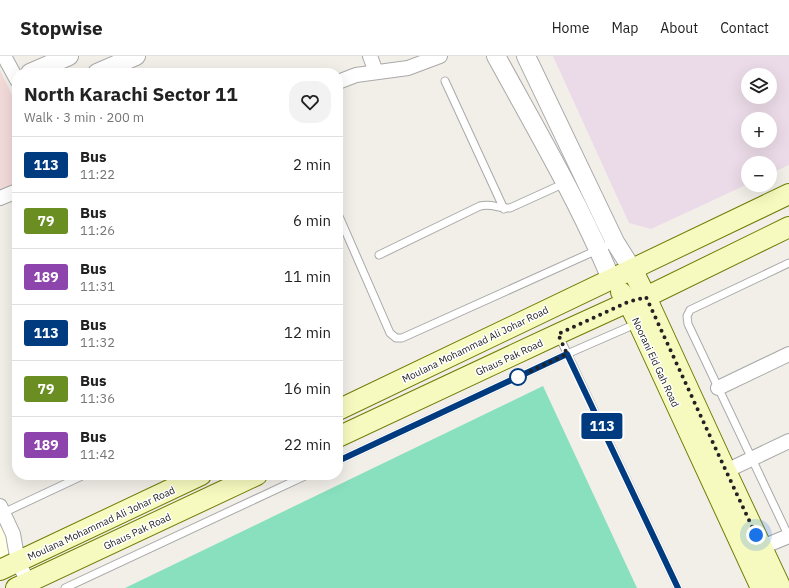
<!DOCTYPE html>
<html lang="en">
<head>
<meta charset="utf-8">
<style>
  :root { --surface:#fff; --page:#f2f2f2; --text:#222; --muted:#767676; --line:#e0e0e0 }
  body { margin:0; font-family:"IBM Plex Sans",sans-serif; background:var(--page); color:var(--text); height:100vh; display:flex; flex-direction:column; font-size:15px; white-space:nowrap }
  * { box-sizing:border-box; margin:0 }
  p { font-size:13px; color:var(--muted) }
  .icon { flex:none; width:22px; height:22px; fill:none; stroke:currentColor; stroke-width:2; stroke-linecap:round; stroke-linejoin:round }
  .map { position:relative; flex:1; overflow:hidden }
  .drawer { position:absolute; left:12px; top:12px; width:331px; height:412px; display:flex; flex-direction:column; background:var(--surface); border-radius:16px; box-shadow:0 4px 16px #0002 }
  .drawer>* { flex:none }
  .badge { padding:0 8px; border-radius:3px; font-size:14px; line-height:26px }
  .fabs { position:absolute; left:741px; top:12px; display:grid; gap:8px }
  .fabs a { display:grid; place-items:center; width:36px; height:36px; border-radius:50%; background:var(--surface); box-shadow:0 4px 16px #0002; font-size:20px }
  .you { position:absolute; width:20px; height:20px; margin:-10px; border:3px solid #fff; border-radius:50%; background:#1a73e8; box-shadow:0 0 0 6px #1a73e833 }
  .map>.badge { position:absolute; translate:-50% -50%; box-shadow:0 0 0 2px #fff }
  .round { display:grid; place-items:center; flex:none; width:42px; height:42px; border-radius:16px; background:var(--page) }
  .overview { display:flex; align-items:center; justify-content:space-between; height:68px; padding:0 12px }
  h1 { font-size:19px; font-weight:800; line-height:30px }
  ul { padding:0; list-style:none }
  li { display:flex; align-items:center; gap:12px; height:56px; padding:0 12px; border-top:1px solid var(--line) }
  li div { flex:1 }
  li b { display:block; font-size:15px }
  li em { font-style:normal }
  li .badge { min-width:44px; font-weight:700; text-align:center }
  header { display:flex; align-items:center; gap:24px; box-sizing:border-box; height:56px; padding:0 20px; background:var(--surface); border-bottom:1px solid var(--line) }
  header strong { font-size:19px }
  nav { display:flex; gap:22px; margin-inline-start:auto; font-size:14px }
  .map>svg:first-child { display:block }
  .commercial { fill:#f2dad9 }
  .industrial { fill:#ebdbe8; fill-rule:evenodd }
  .education { fill:#ffffe5 }
  .pitch { fill:#88e0be }
  .lines { fill:none; stroke-linecap:round; stroke-linejoin:round }
  .service-casing { stroke:#a9a9a9; stroke-width:9 }
  .minor-casing { stroke:#a9a9a9; stroke-width:16 }
  .tertiary-casing { stroke:#a9a9a9; stroke-width:20 }
  .secondary-casing { stroke:#707d05; stroke-width:22 }
  .service { stroke:#fff; stroke-width:7 }
  .minor { stroke:#fff; stroke-width:14 }
  .tertiary { stroke:#fff; stroke-width:18 }
  .secondary { stroke:#f7fabf; stroke-width:20 }
  .line-casing { stroke:#fff; stroke-width:9 }
  .line { stroke:#003b80; stroke-width:6 }
  .walk { stroke:#222; stroke-width:4; stroke-dasharray:0 7.2 }
  .stop-dot { fill:#fff; stroke:#003b80; stroke-width:2 }
  .labels { text-anchor:middle; stroke-width:3; stroke-linejoin:round; paint-order:stroke }
  .street-label { font-size:10px; fill:#222; stroke:#fff }
</style>
</head>
<body>
<header>
<strong>Stopwise</strong>
<nav><a>Home</a><a>Map</a><a>About</a><a>Contact</a></nav>
</header>
<div class="map">
<svg width="789" height="532" viewBox="0 0 789 532">
  <rect width="100%" height="100%" fill="#f2efe9"/>
  <path class="commercial" d="M0,14L17,49V131L0,139Z"/>
  <path class="industrial" d="M553,0H789V109L770,118V107H748V128L651,173L629,167ZM748,19H770V41H748ZM748,63H770V85H748Z"/>
  <path class="education" d="M0,449L18,506L0,514Z"/>
  <path class="pitch" d="M543,330L637,532H125Z"/>
  <g class="lines">
    <defs>
      <g id="service">
        <path d="M445,25L504,153"/>
        <path d="M338,158L390,277L396,282H402L615,186"/>
        <path d="M379,199L480,150C493,147 498,153 510,152L565,127"/>
        <path d="M789,207L690,254L687,260L688,268L789,481"/>
        <path d="M559,280L678,532"/>
        <path d="M338,405L567,298L638,267"/>
        <path d="M3,457L84,419"/>
        <path d="M65,532L307,419"/>
      </g>
      <g id="minor">
        <path d="M4,0L17,24"/>
        <path d="M370,0L376,16"/>
        <path d="M338,26L356,19L408,12L440,0"/>
        <path d="M0,142L17,135"/>
        <path d="M718,332L789,298"/>
        <path d="M726,415L789,385"/>
        <path d="M0,450L13,478L18,506L31,532"/>
        <path d="M762,491L789,480"/>
      </g>
      <g id="tertiary">
        <path d="M496,0C536,73 579,146 611,223"/>
        <path d="M526,0L615,186L632,213"/>
        <path d="M30,17L69,0"/>
        <path d="M97,17L136,0"/>
      </g>
      <g id="secondary">
        <path d="M632,213L646,241L726,415L781,532"/>
        <path d="M621,236L628,246L638,266L761,532"/>
        <path d="M338,354L789,138"/>
        <path d="M338,381L558,278L628,246L646,241L789,171"/>
        <path d="M0,514L201,419"/>
        <path d="M16,532L257,419"/>
      </g>
    </defs>
    <use href="#service" class="service-casing"/>
    <use href="#minor" class="minor-casing"/>
    <use href="#tertiary" class="tertiary-casing"/>
    <use href="#secondary" class="secondary-casing"/>
    <use href="#service" class="service"/>
    <use href="#minor" class="minor"/>
    <use href="#tertiary" class="tertiary"/>
    <use href="#secondary" class="secondary"/>
  </g>
  <g class="lines">
    <defs>
      <path id="line" d="M338,405L567,298L678,532"/>
    </defs>
    <use href="#line" class="line-casing"/>
    <use href="#line" class="line"/>
    <path class="walk" d="M518,321L567,298L558,278L628,246L646,241L726,415L756,479"/>
  </g>
  <circle class="stop-dot" cx="518" cy="321" r="8"/>
  <g class="labels">
    <g class="street-label">
      <text transform="translate(475 288) rotate(-26)" y="4">Moulana Mohammad Ali Johar Road</text>
      <text transform="translate(509 301) rotate(-25)" y="4">Ghaus Pak Road</text>
      <text transform="translate(656 306) rotate(65)" y="4">Noorani Eid Gah Road</text>
      <text transform="translate(101 467) rotate(-25)" y="4">Moulana Mohammad Ali Johar Road</text>
      <text transform="translate(137 475) rotate(-25)" y="4">Ghaus Pak Road</text>
    </g>
  </g>
</svg>
<div class="fabs">
<a><svg class="icon" aria-label="layers" viewBox="0 0 24 24"><path d="M12 4l9 5-9 5-9-5zM3 14l9 5 9-5"/></svg></a>
<a>+</a>
<a>−</a>
</div>
<div class="you" style="left:756px;top:479px"></div>
<b class="badge" style="left:602px;top:370px;background:#003b80;color:#fff">113</b>
<section class="drawer">
<div class="overview"><div><h1>North Karachi Sector 11</h1><p>Walk · 3 min · 200 m</p></div><a class="round"><svg class="icon" aria-label="heart" viewBox="0 0 24 24"><path d="M12 20l-8-8c-3-5 5-10 8-4 3-6 11-1 8 4z"/></svg></a></div>
<ul>
<li><span class="badge" style="background:#003b80;color:#fff">113</span><div><b>Bus</b><p>11:22</p></div><em>2 min</em></li>
<li><span class="badge" style="background:#6b8e23;color:#fff">79</span><div><b>Bus</b><p>11:26</p></div><em>6 min</em></li>
<li><span class="badge" style="background:#8e44ad;color:#fff">189</span><div><b>Bus</b><p>11:31</p></div><em>11 min</em></li>
<li><span class="badge" style="background:#003b80;color:#fff">113</span><div><b>Bus</b><p>11:32</p></div><em>12 min</em></li>
<li><span class="badge" style="background:#6b8e23;color:#fff">79</span><div><b>Bus</b><p>11:36</p></div><em>16 min</em></li>
<li><span class="badge" style="background:#8e44ad;color:#fff">189</span><div><b>Bus</b><p>11:42</p></div><em>22 min</em></li>
</ul>
</section>
</div>
</body>
</html>
